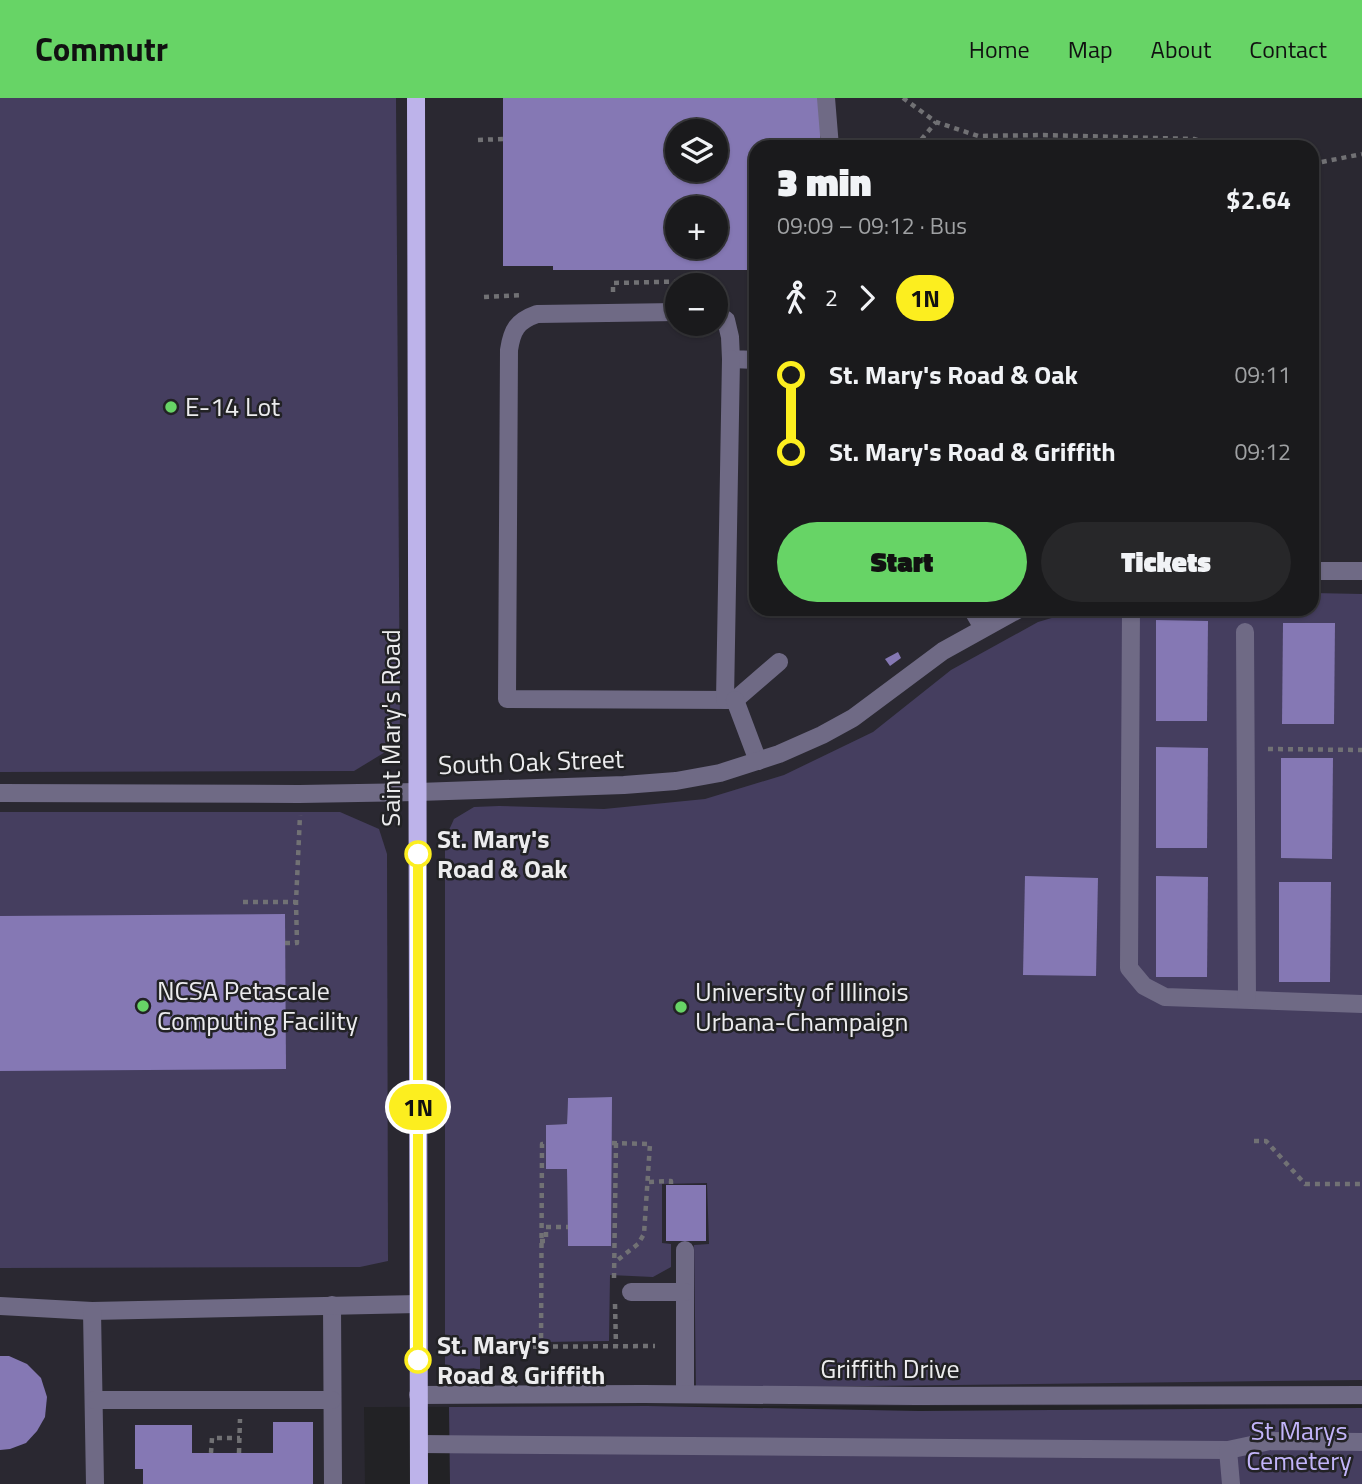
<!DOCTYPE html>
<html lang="en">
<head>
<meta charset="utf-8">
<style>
  :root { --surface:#1a1a1c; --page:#272729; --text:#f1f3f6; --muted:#9fa1a3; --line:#38383b; --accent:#67d466 }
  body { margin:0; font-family:"Titillium Web",sans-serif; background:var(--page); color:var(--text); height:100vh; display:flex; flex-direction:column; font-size:26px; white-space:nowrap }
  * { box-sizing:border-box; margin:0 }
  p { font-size:23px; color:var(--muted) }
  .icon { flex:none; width:38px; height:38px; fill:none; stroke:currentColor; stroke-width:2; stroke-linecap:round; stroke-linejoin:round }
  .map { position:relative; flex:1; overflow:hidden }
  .details { position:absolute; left:749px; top:42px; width:570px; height:476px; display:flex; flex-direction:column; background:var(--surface); border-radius:21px; box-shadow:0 2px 5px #0004,0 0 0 2px var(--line) }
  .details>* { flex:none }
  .badge { padding:0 14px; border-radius:23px; font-size:24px; line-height:46px }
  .controls { position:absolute; left:665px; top:21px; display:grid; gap:14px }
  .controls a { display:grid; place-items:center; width:63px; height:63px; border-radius:50%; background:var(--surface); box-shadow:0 2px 5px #0004,0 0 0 2px var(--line); font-size:35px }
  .map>.badge { position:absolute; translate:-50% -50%; box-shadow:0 0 0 4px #fff }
  .legs { display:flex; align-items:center; gap:10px; height:77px; padding:0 28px; font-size:23px }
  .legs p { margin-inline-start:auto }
  .head { display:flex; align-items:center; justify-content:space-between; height:119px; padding:0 28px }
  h1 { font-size:38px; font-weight:800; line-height:52px }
  .action { display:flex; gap:14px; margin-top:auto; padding:14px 28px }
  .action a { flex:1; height:80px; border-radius:42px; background:var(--accent); color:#111; font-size:28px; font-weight:800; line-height:80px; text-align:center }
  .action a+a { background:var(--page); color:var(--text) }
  ul { padding:0 28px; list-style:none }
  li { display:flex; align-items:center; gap:24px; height:77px; font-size:26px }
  li i { display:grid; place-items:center; width:10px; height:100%; margin:0 9px; background:currentColor }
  li i::after { content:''; width:18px; height:18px; margin:-9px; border:5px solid; border-radius:50%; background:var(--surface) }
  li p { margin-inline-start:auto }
  li:first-child i { background:linear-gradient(#0000 50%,currentColor 0) }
  li:last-child i { background:linear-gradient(currentColor 50%,#0000 0) }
  header { display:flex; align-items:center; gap:42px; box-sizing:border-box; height:98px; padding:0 35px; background:var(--accent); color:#111 }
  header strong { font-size:33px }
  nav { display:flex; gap:38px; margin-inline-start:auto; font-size:24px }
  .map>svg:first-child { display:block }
  .built { fill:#2a2831; fill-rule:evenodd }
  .green { fill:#453e5f; fill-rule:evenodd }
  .building { fill:#8578b4; fill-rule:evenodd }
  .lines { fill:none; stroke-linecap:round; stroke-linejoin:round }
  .path { stroke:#717174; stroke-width:4.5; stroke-dasharray:5 5; stroke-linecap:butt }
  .minor { stroke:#6f6a85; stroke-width:18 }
  .major { stroke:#bdb3ea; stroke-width:18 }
  .line-1-casing { stroke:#fff; stroke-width:16 }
  .line-1 { stroke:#fcee1f; stroke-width:10 }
  .poi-dot { fill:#67d466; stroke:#222225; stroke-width:2.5 }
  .stop-1-dot { fill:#fff; stroke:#fcee1f; stroke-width:3.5 }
  .labels { text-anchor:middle; stroke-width:5; stroke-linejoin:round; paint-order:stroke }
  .poi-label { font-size:26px; fill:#ececee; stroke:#222225; text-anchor:start }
  .street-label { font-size:26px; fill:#ececee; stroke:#222225 }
  .stop-label { font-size:26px; font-weight:bold; fill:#ececee; stroke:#222225; text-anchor:start }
  .park-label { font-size:26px; fill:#c2b4f9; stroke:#222225 }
</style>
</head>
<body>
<header>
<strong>Commutr</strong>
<nav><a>Home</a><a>Map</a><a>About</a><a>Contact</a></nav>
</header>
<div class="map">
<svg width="1362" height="1386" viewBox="0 0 1362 1386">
  <rect width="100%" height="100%" fill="#222225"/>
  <path class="built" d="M0,0H1362V1307L364,1309L365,1386H0ZM677,33H716V72H677ZM756,49H1312V511H756ZM677,110H716V149H677ZM677,187H716V226H677Z"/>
  <g class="green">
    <path d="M0,0H396L400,645L354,673L0,674Z"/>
    <path d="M1313,495L1362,496V1282L696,1290L694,1147L709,1146L707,1085L662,1086V1145L671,1146V1169L653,1179L610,1177L609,1243L480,1245V1271L445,1270V741L454,721L474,709L499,708L604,711L705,701L784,677L873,634L951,572L1038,524L1082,511H1312ZM612,999L568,1148L567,1071L546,1070V1027L567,1026L568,1000Z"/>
    <path d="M0,714H340L379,731L387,756L388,1163L360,1169L0,1170Z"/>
    <path d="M647,1308L919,1313L1362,1310V1386H450L449,1309Z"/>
  </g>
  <g class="building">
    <path d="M503,0H820V49H756V172H553V168H503ZM677,33H716V72H677ZM677,110H716V149H677Z"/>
    <path d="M1156,522L1208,523L1207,623H1156Z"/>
    <path d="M1283,525H1335L1334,626H1282Z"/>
    <path d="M898,554L901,560L890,568L885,561Z"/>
    <path d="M1156,649L1208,650L1207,750H1156Z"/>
    <path d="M1281,660H1333L1332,761L1281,760Z"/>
    <path d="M1025,778L1098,780L1096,878L1023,877Z"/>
    <path d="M1156,778L1208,779L1207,879H1156Z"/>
    <path d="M1279,784H1331L1330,884H1279Z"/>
    <path d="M285,816L286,971L0,973V818Z"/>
    <path d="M612,999L611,1148H568L567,1071H546V1027L567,1026L568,1000Z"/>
    <rect x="666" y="1087" width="40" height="56"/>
    <path d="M0,1258H9L27,1266L41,1280L47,1299L45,1319L37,1333L26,1345L10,1351L0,1352Z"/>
    <path d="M273,1324H313V1386H143V1371H135V1327H192V1355H273Z"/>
  </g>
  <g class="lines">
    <g class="path">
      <path d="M903,0L936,24L978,38L1043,37L1194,41L1219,49"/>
      <path d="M478,42L503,41"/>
      <path d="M915,49L936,24"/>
      <path d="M1312,66L1362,56"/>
      <path d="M613,194V185L703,183V187"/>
      <path d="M484,199L522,197"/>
      <path d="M1268,651L1362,652"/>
      <path d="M243,804H296"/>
      <path d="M285,845H297L296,804L300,717"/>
      <path d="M1254,1043H1266L1305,1086H1362"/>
      <path d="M612,1045L650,1046L644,1136L638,1146L615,1164"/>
      <path d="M649,1084L671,1083V1087"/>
      <path d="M540,1143H546V1129H568"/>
      <path d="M614,1180L616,1045"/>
      <path d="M615,1206L616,1248"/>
      <path d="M483,1249L655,1248"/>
      <path d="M541,1250L542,1046H546"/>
      <path d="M211,1355L212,1340H240"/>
      <path d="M239,1355L240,1321"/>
    </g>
    <g class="minor">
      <path d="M826,0L830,49"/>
      <path d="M677,214L537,216C517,223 512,232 509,252L507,601L735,602L779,564"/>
      <path d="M716,216L726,222L730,239L731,261L756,262"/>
      <path d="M1312,473H1362"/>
      <path d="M972,511L983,530"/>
      <path d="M1131,511L1129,870L1144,888L1165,899L1362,906"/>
      <path d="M1245,534L1247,901"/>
      <path d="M725,602L731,261"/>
      <path d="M735,602L758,663"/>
      <path d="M0,695L299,696L418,694L624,687L676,683L720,675L779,656L822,637L853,620L943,553L1019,511"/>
      <path d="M685,1152V1296"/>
      <path d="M631,1194H685"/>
      <path d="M332,1207L333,1386"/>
      <path d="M0,1208L92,1213L418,1206"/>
      <path d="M92,1213L95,1386"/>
      <path d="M418,1297L644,1296L916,1298L1362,1297"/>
      <path d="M94,1302H332"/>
      <path d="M419,1346L1228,1352L1270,1343L1362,1344"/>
      <path d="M1228,1352L1231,1386"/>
    </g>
    <path class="major" d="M416,0L419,1386"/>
  </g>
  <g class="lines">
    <defs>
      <path id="line-1" d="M418,756V1262"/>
    </defs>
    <use href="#line-1" class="line-1-casing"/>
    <use href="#line-1" class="line-1"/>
  </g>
  <g class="poi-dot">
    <circle cx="171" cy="309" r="7"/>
    <circle cx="143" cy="908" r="7"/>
    <circle cx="681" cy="909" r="7"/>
  </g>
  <g class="stop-1-dot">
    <circle cx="418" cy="756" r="12"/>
    <circle cx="418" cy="1262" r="12"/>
  </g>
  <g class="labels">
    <g class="poi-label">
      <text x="185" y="318">E-14 Lot</text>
      <text x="157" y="902">NCSA Petascale<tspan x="157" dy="30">Computing Facility</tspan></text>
      <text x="695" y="903">University of Illinois<tspan x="695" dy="30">Urbana-Champaign</tspan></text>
    </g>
    <g class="street-label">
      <text transform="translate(391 630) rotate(-90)" y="9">Saint Mary's Road</text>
      <text transform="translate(531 664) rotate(-2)" y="9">South Oak Street</text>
      <text x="890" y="1280">Griffith Drive</text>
    </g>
    <g class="stop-label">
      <text x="437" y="750">St. Mary's<tspan x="437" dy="30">Road &amp; Oak</tspan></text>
      <text x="437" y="1256">St. Mary's<tspan x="437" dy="30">Road &amp; Griffith</tspan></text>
    </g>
    <g class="park-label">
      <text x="1299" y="1342">St Marys<tspan x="1299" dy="30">Cemetery</tspan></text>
    </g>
  </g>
</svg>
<div class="controls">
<a><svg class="icon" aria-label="layers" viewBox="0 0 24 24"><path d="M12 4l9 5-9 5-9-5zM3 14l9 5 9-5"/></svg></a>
<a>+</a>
<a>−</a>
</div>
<b class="badge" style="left:418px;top:1009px;background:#fcee1f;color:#111">1N</b>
<section class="details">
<div class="head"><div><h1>3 min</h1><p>09:09 – 09:12 · Bus</p></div><b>$2.64</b></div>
<div class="legs"><svg class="icon" aria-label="walk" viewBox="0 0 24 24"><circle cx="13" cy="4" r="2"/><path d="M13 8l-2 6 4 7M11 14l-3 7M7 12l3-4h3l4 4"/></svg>2<svg class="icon" aria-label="forward" viewBox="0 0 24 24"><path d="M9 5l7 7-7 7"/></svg><b class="badge" style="background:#fcee1f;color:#111">1N</b></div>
<ul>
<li><i style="color:#fcee1f"></i><b>St. Mary's Road &amp; Oak</b><p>09:11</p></li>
<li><i style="color:#fcee1f"></i><b>St. Mary's Road &amp; Griffith</b><p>09:12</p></li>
</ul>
<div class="action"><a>Start</a><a>Tickets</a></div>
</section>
</div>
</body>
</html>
